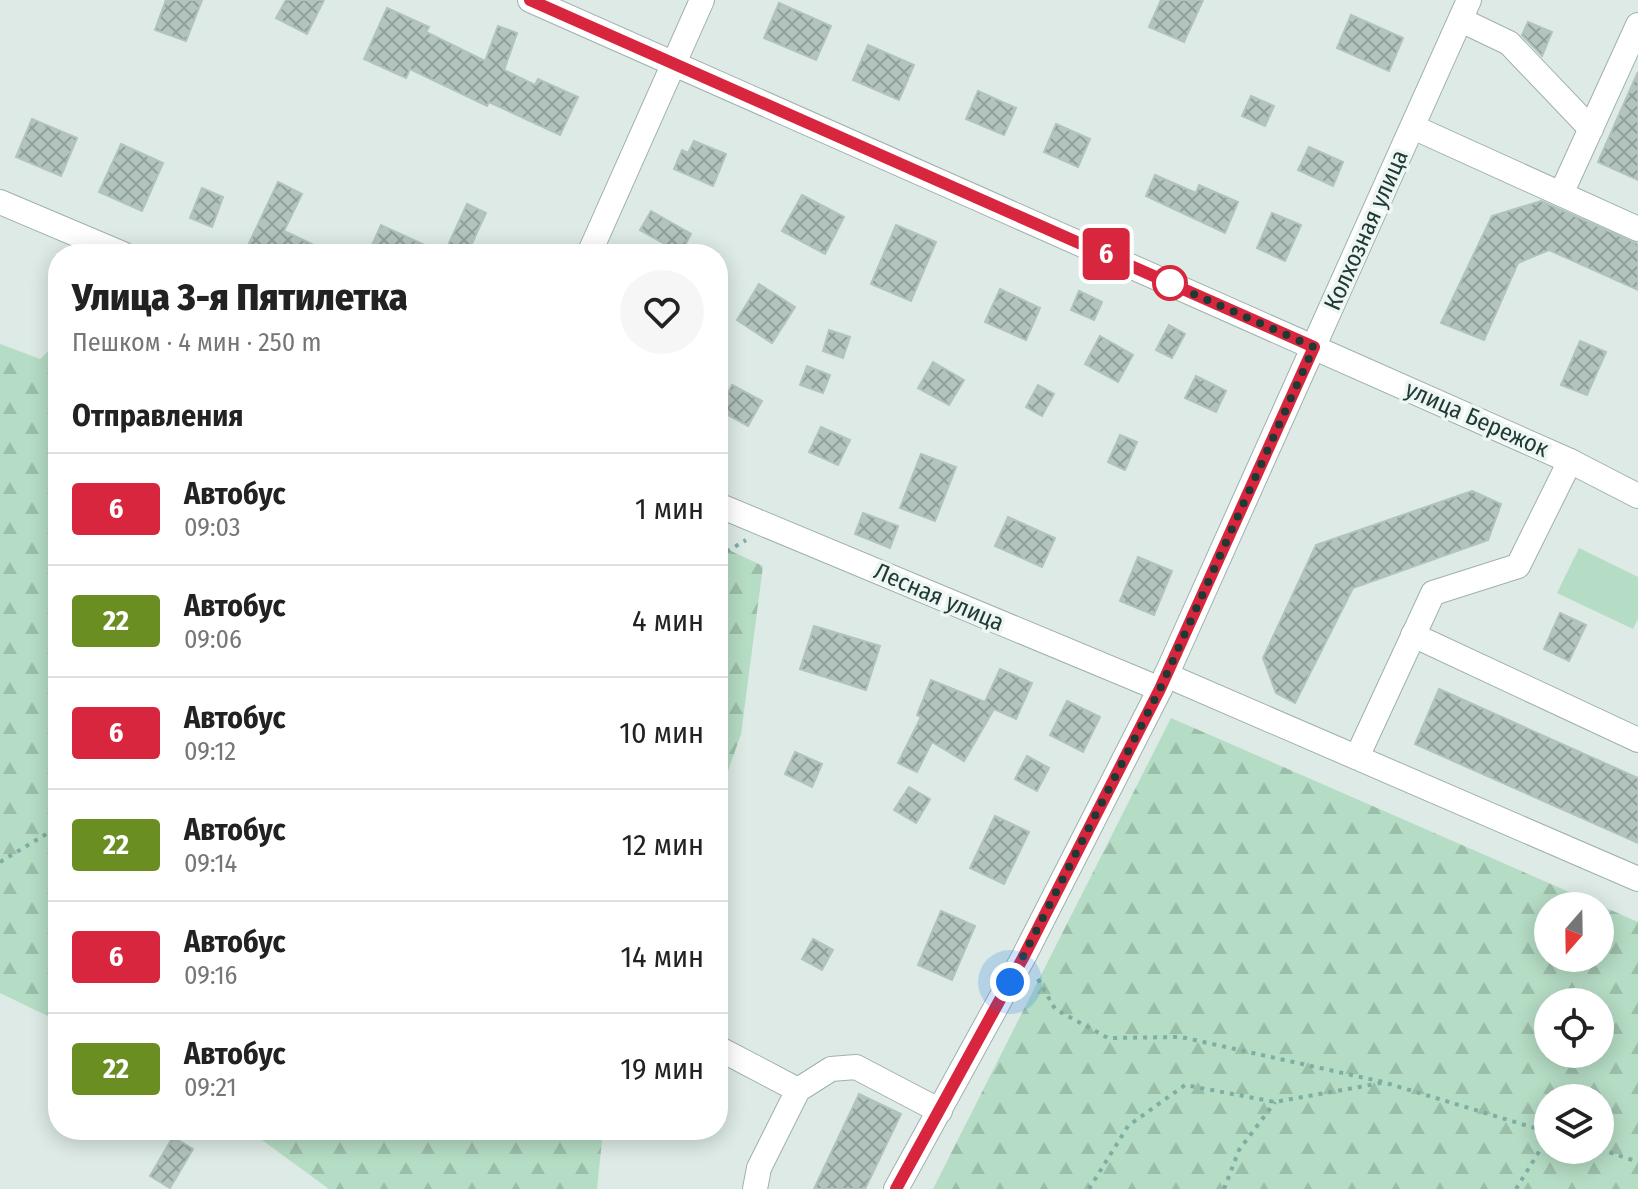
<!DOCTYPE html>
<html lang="ru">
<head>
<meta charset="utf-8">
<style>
  :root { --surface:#fff; --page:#f6f6f6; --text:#222; --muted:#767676; --line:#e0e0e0 }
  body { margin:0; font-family:"Fira Sans Condensed",sans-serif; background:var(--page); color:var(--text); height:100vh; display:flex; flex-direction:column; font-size:30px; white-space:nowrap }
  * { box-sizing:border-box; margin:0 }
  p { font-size:26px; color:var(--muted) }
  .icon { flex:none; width:44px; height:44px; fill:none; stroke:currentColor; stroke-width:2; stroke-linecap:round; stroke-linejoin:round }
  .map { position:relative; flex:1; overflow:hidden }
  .panel { position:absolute; left:48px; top:244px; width:680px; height:896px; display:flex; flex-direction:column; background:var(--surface); border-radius:32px; box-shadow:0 4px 20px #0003 }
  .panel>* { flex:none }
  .badge { padding:0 16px; border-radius:6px; font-size:28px; line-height:52px }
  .needle { width:52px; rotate:200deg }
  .tools { position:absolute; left:1534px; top:892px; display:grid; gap:16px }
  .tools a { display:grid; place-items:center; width:80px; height:80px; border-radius:50%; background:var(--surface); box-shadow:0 4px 20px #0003; font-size:40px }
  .you { position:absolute; width:40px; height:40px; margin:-20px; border:6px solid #fff; border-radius:50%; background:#1a73e8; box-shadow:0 0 0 12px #1a73e833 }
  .map>.badge { position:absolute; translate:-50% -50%; box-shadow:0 0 0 4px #fff }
  h2 { padding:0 24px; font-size:30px; line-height:72px }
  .round { display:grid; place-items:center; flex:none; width:84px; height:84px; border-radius:42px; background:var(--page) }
  .summary { display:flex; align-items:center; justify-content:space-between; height:136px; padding:0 24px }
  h1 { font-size:38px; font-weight:800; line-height:60px }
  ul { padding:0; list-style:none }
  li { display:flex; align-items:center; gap:24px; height:112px; padding:0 24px; border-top:2px solid var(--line) }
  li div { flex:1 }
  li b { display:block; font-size:30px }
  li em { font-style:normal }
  li .badge { min-width:88px; font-weight:700; text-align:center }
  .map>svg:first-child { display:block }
  .forest { fill:url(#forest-firs); fill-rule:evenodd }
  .pitch { fill:#b5dcc4 }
  .building { fill:url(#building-cross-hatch); stroke:#b0c3bd; stroke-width:2 }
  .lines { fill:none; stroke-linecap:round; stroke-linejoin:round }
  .minor-casing { stroke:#a0b1ad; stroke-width:26 }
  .path { stroke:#7daea4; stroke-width:4; stroke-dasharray:4 6; stroke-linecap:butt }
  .minor { stroke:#fff; stroke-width:24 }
  .line-casing { stroke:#fff; stroke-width:18 }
  .line { stroke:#d7263d; stroke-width:12 }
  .walk { stroke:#1f3935; stroke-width:8; stroke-dasharray:0 14.4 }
  .stop-dot { fill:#fff; stroke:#d7263d; stroke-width:4 }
  .labels { text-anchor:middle; stroke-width:7; stroke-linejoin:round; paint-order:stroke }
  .street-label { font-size:24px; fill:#1f3935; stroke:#eef6f3 }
</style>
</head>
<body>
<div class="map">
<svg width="1638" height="1189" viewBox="0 0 1638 1189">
  <defs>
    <pattern id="forest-firs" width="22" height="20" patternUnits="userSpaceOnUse" patternTransform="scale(2)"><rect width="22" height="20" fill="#b5dcc4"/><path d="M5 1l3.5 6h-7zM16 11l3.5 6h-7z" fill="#9bbea9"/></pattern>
    <pattern id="building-cross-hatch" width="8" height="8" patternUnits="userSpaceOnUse" patternTransform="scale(2)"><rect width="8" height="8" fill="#b3c4bf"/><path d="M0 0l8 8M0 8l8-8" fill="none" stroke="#91a09c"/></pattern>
  </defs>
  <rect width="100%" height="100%" fill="#ddeae5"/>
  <g class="forest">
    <path d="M58,342V1021L0,993V344L40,359Z"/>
    <path d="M718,545L763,566L741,734L718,799Z"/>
    <path d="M1171,718L1638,922V1189H933ZM1600,906V958H1548V906ZM1548,1002H1600V1054H1548ZM1548,1098H1600V1150H1548Z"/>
    <path d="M248,1130H603L597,1189H329Z"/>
  </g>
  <path class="pitch" d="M1579,548L1638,577V619L1633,629L1557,593Z"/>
  <g class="building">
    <path d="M166,0H202L186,41L155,30Z"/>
    <path d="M286,0H324L307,34L276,18Z"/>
    <path d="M1161,0H1203L1184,42L1149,27Z"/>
    <path d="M779,3L831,26L816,60L764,38Z"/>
    <path d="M387,8L429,27L426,32L485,61L498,26L517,33L504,70L535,85L538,79L578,97L560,135L489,102L487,106L410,69L406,78L364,59Z"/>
    <path d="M1351,15L1403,38L1389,71L1337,48Z"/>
    <path d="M1528,22L1552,32L1542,56L1522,35Z"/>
    <path d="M868,45L914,65L899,100L853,80Z"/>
    <path d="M1638,72V180L1598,162Z"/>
    <path d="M978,91L1016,108L1004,135L966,119Z"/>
    <path d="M1251,96L1274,106L1265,126L1242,116Z"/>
    <path d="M32,119L77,138L61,176L16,157Z"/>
    <path d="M1056,124L1090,139L1078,167L1044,152Z"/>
    <path d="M694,141L726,154L713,186L674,169L682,150L688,153Z"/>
    <path d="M121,144L163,163L142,211L99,192Z"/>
    <path d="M1309,147L1343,162L1333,186L1298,170Z"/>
    <path d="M1155,175L1196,193L1199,185L1238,202L1225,233L1146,196Z"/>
    <path d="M278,182L302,194L284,231L333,254H244Z"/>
    <path d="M202,188L223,197L212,227L190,218Z"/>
    <path d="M802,195L844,217L825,254L782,231Z"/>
    <path d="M1541,201L1638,244V290L1549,250L1518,263L1484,340L1441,323L1492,216Z"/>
    <path d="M467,204L486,213L467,254H368L381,225L444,254Z"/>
    <path d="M651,211L691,234L681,253L640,230Z"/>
    <path d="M1272,213L1301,225L1285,261L1257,248Z"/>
    <path d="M896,225L936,242L911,301L871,284Z"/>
    <path d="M759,284L795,307L772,343L737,320Z"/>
    <path d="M1000,289L1040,308L1026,340L985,322Z"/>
    <path d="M1079,291L1102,302L1094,320L1071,310Z"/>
    <path d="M1169,325L1185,334L1172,358L1156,350Z"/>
    <path d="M829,330L850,337L843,358L823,351Z"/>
    <path d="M1100,336L1133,355L1118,382L1085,364Z"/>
    <path d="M1580,341L1606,352L1587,395L1561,385Z"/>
    <path d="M933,362L964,380L949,405L918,388Z"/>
    <path d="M807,366L830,375L823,393L800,385Z"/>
    <path d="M1196,376L1226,391L1216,412L1185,398Z"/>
    <path d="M732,385L762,401L748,426L719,410Z"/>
    <path d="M1038,385L1054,394L1042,416L1026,407Z"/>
    <path d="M821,427L850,440L838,465L809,452Z"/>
    <path d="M1120,435L1137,442L1125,470L1108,462Z"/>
    <path d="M921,454L956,467L935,521L900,508Z"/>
    <path d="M1472,491L1501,504L1488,540L1353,588L1295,703L1276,693L1263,658L1316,545Z"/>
    <path d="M863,513L898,526L890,548L855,534Z"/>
    <path d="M1008,517L1055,538L1042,567L995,546Z"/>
    <path d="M1138,557L1172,571L1154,615L1120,601Z"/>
    <path d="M1560,613L1586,625L1569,661L1544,649Z"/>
    <path d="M814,626L880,646L866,690L800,669Z"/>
    <path d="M1000,669L1032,683L1016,719L994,709L964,761L932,742L917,772L898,763L921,717L917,715L931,680L985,702Z"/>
    <path d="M1439,689L1638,778V843L1415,744Z"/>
    <path d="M1067,701L1100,717L1083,752L1050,735Z"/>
    <path d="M795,752L822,764L812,787L785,774Z"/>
    <path d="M1027,756L1049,768L1037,791L1015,779Z"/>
    <path d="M909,787L930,799L916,823L894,810Z"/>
    <path d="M995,816L1029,832L1004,884L970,868Z"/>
    <path d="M941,911L975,926L952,980L918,965Z"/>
    <path d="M813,939L833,950L822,970L802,959Z"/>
    <path d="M859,1094L901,1114L865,1189H814Z"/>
    <path d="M173,1137L193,1149L170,1188L150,1176Z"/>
  </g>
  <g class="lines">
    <defs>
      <g id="minor">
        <path d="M530,0L1570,461L1638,496"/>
        <path d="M1461,20L1509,43L1591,129"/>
        <path d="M1413,127L1638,229"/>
        <path d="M1561,194L1638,25"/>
        <path d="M0,202L123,254"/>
        <path d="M589,254L702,0"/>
        <path d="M718,505L1160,689"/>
        <path d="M1413,635L1638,740"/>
        <path d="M1166,675L1638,879"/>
        <path d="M1357,757L1433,593L1518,566L1570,461"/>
        <path d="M718,1048L798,1090"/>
        <path d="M755,1189L759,1168L798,1090L831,1069L856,1067L940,1111"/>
        <path d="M896,1189L1024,956L1160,689L1469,0"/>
      </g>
    </defs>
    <use href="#minor" class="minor-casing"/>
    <g class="path">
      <path d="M718,557L746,540"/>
      <path d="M0,862L58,827"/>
      <path d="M1038,979L1055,1009L1108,1038L1181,1037L1383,1082L1548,1132"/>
      <path d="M1600,1149L1638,1162"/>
      <path d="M1089,1189L1128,1126L1185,1085L1275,1102L1381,1083"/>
      <path d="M1224,1189L1239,1150L1275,1102"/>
      <path d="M1516,1189L1548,1137"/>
    </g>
    <use href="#minor" class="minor"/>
  </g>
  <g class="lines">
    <defs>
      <path id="line" d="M530,0L1314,347L1160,689L1024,956L896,1189"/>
    </defs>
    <use href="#line" class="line-casing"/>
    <use href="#line" class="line"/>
    <path class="walk" d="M1010,982L1160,689L1314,347L1162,280L1170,283"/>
  </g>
  <circle class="stop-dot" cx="1170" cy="283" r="16"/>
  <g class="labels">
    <g class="street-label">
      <text transform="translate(1366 230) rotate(-66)" y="8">Колхозная улица</text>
      <text transform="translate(1477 419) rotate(24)" y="8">улица Бережок</text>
      <text transform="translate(939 597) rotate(23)" y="8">Лесная улица</text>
    </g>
  </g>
</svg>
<div class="tools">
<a><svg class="needle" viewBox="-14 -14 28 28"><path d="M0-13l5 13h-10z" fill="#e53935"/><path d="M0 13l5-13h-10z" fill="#767676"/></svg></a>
<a><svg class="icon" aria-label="locate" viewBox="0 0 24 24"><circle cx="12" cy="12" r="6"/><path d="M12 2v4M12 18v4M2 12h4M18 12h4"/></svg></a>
<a><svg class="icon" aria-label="layers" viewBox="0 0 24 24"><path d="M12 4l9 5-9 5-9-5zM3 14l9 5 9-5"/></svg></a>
</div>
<div class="you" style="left:1010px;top:982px"></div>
<b class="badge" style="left:1106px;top:254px;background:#d7263d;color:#fff">6</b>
<section class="panel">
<div class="summary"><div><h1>Улица 3-я Пятилетка</h1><p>Пешком · 4 мин · 250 m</p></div><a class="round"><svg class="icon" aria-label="heart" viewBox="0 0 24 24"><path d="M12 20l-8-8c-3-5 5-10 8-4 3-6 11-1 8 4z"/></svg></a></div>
<h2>Отправления</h2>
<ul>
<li><span class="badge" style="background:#d7263d;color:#fff">6</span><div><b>Автобус</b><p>09:03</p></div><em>1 мин</em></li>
<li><span class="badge" style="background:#6b8e23;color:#fff">22</span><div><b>Автобус</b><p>09:06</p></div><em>4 мин</em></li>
<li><span class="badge" style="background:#d7263d;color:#fff">6</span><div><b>Автобус</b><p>09:12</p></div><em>10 мин</em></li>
<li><span class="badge" style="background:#6b8e23;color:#fff">22</span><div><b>Автобус</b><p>09:14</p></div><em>12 мин</em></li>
<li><span class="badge" style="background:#d7263d;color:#fff">6</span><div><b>Автобус</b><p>09:16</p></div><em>14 мин</em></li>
<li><span class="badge" style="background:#6b8e23;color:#fff">22</span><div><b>Автобус</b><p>09:21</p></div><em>19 мин</em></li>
</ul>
</section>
</div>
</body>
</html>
